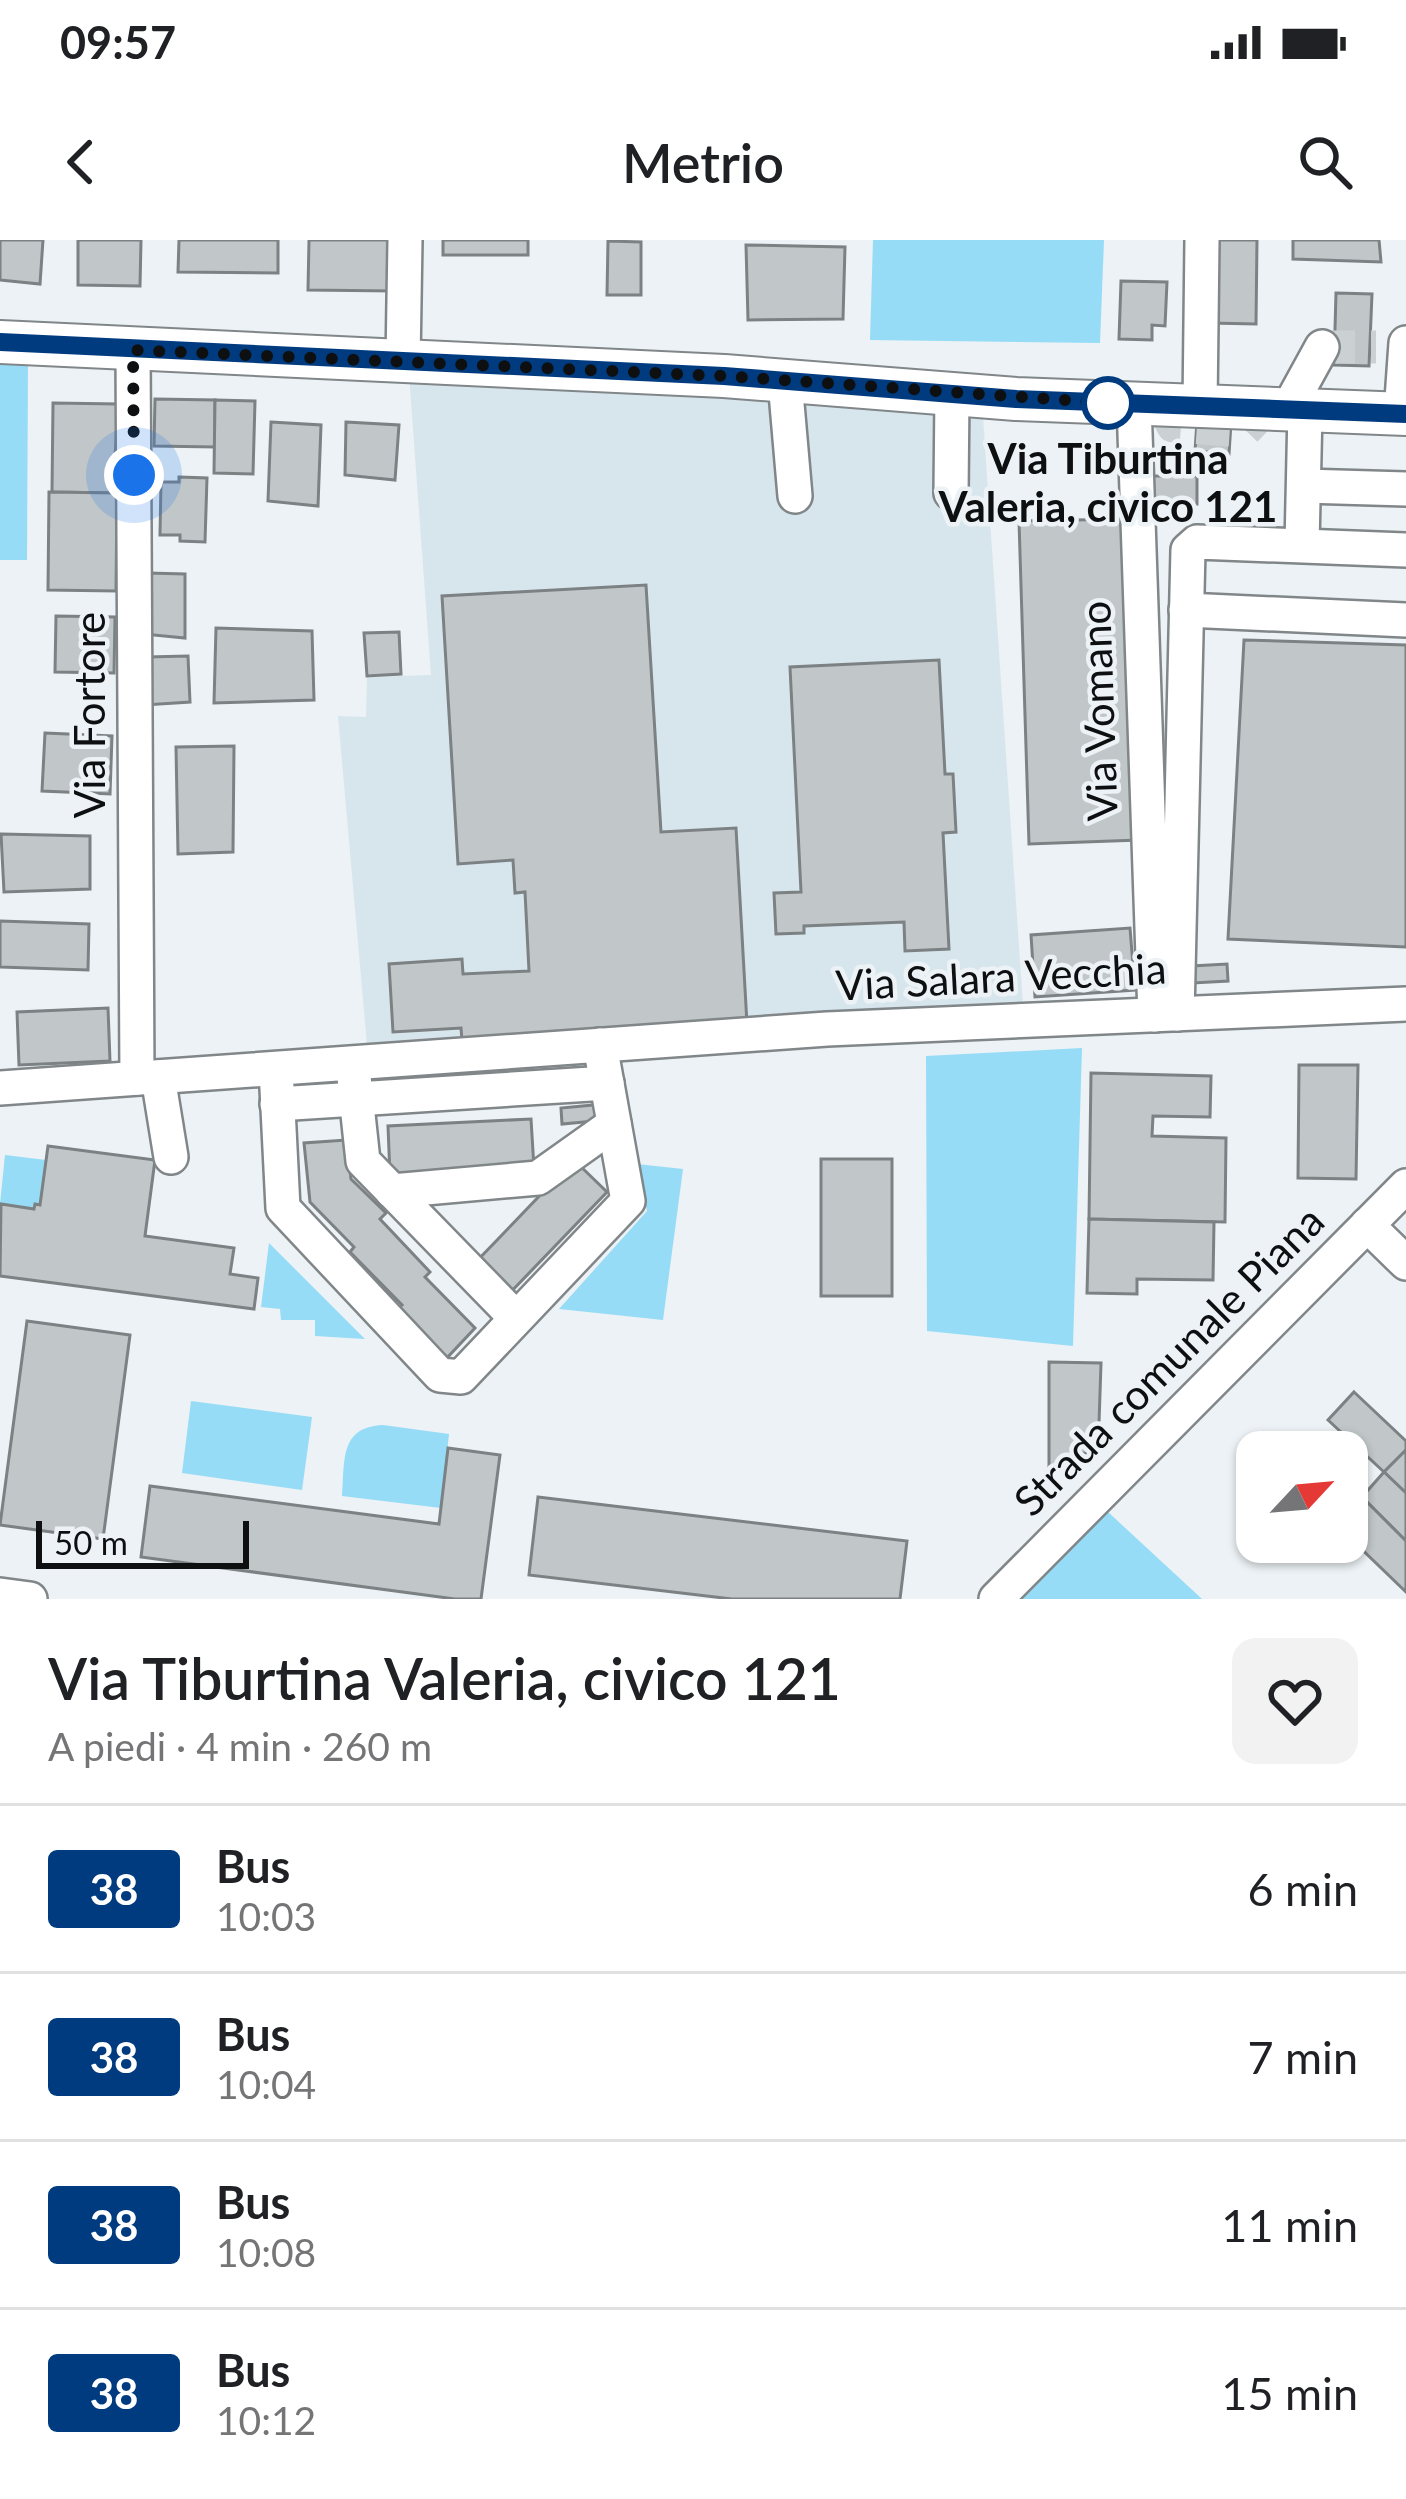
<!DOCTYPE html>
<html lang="it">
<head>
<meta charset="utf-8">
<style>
  :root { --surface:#fff; --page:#f2f2f2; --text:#202124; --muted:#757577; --line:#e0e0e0 }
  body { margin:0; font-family:Lato,sans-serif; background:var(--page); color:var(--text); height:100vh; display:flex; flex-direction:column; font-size:45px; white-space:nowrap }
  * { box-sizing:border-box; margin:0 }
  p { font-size:39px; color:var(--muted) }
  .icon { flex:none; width:66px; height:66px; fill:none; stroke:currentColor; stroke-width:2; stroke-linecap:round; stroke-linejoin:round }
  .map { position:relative; height:1359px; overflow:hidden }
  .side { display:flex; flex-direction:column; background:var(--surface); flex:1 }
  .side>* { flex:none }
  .badge { padding:0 24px; border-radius:9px; font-size:42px; line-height:78px }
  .needle { width:78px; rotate:64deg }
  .fabs { position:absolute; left:1236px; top:1191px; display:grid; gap:24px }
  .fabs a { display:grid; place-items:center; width:132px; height:132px; border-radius:24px; background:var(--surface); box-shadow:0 3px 9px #0004; font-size:60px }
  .scale { position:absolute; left:36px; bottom:30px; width:213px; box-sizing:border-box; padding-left:12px; border:6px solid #0d0f10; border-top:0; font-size:33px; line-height:42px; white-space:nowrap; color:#0d0f10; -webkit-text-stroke:9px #ecf2f5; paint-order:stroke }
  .you { position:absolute; width:60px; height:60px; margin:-30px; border:9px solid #fff; border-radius:50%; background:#1a73e8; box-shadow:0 0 0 18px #1a73e833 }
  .map>.badge { position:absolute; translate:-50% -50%; box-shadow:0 0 0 6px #fff }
  .round { display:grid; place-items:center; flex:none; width:126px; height:126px; border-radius:24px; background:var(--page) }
  .headline { display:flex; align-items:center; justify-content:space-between; height:204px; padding:0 48px }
  h1 { font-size:57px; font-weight:600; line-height:90px }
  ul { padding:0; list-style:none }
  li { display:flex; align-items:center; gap:36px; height:168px; padding:0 48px; border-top:3px solid var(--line) }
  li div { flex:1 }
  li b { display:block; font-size:45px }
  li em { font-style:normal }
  li .badge { min-width:132px; font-weight:700; text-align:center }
  .status { display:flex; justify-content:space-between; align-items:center; height:84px; padding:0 60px; background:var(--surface); direction:ltr }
  .status svg { height:33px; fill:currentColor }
  header { display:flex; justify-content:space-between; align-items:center; height:156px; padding:0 48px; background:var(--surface); font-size:54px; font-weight:600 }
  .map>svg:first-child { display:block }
  .built { fill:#d7e6ec }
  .green { fill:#96dcf7 }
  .building { fill:#c1c7c9; stroke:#7c8184; stroke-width:3 }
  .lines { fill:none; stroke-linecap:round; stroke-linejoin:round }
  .minor-tunnel { stroke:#cbd0d3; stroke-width:33; stroke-dasharray:33 16; stroke-linecap:butt }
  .minor-casing { stroke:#818689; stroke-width:38 }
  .major-casing { stroke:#818689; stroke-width:46 }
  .minor { stroke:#fff; stroke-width:33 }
  .major { stroke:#fff; stroke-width:42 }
  .line-casing { stroke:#fff; stroke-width:27 }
  .line { stroke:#003b80; stroke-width:18 }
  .walk { stroke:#0d0f10; stroke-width:12; stroke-dasharray:0 21.6 }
  .stop-dot { fill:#fff; stroke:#003b80; stroke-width:6 }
  .labels { text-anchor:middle; stroke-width:9; stroke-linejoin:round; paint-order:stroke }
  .stop-label { font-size:42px; font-weight:bold; fill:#0d0f10; stroke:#ecf2f5 }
  .street-label { font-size:42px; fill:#0d0f10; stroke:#ecf2f5 }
</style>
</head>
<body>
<div class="status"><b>09:57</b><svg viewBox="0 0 49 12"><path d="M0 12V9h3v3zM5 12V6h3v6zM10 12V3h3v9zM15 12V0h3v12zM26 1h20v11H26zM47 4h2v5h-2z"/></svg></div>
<header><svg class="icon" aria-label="back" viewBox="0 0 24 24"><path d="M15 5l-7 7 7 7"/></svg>Metrio<svg class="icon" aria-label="search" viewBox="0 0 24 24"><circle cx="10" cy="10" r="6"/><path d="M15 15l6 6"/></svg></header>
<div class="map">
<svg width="1406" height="1359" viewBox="0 0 1406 1359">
  <rect width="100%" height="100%" fill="#ecf2f5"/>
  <path class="built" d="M409,134L982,162L1023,765L367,805L338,476L366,477L367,437L431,435Z"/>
  <g class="green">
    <path d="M873,0H1104L1100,103L870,100Z"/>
    <path d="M0,119L28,122L27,320H0Z"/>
    <path d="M1082,808L1073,1106L927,1091L926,816Z"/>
    <path d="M5,915L46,920L40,965L35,964L34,969L0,964Z"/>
    <path d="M637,924L683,929L663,1080L559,1069L647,971Z"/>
    <path d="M269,1003L365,1099L315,1096V1080H281L280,1069L261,1067Z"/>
    <path d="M191,1161L312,1177L302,1250L182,1233Z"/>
    <path d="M383,1185L449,1194L441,1268L342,1256C345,1221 339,1187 383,1185Z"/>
    <path d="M1108,1272L1202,1359H1020Z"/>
  </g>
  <g class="building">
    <path d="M0,0H43L40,44L0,40Z"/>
    <path d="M78,0H141L140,46L78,45Z"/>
    <path d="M179,0H278V33L178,32Z"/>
    <path d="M309,0H395L394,51L308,50Z"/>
    <rect x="443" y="0" width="85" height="15"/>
    <path d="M1210,0H1257L1256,84L1209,83Z"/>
    <path d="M1293,0H1379L1381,22L1293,19Z"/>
    <path d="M608,1L641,2V55H607Z"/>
    <path d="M746,5L845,7L843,79L748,80Z"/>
    <path d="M1121,41L1167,42L1165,86L1152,85V100L1119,99Z"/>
    <path d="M1336,53L1372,54L1369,126L1334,125Z"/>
    <path d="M155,159L215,160V207L154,206Z"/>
    <path d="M215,160L255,161L253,234L214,233Z"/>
    <path d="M53,163L118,164L113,253L52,252Z"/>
    <path d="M1197,181L1231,183L1229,214L1195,211Z"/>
    <path d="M271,182L321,185L318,266L268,261Z"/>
    <path d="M346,182L399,185L395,240L345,235Z"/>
    <path d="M1150,236H1197V264L1150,265Z"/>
    <path d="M179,237L207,238L205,302L180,301V295H160L161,242H179Z"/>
    <path d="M49,252L117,253L116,351L48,350Z"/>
    <path d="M1129,279L1139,600L1029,604L1019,281Z"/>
    <path d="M147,333L185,334V398L143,394Z"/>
    <path d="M646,345L661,592L736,588L747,784L462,800L461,788L393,792L389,724L462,719L463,734L529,731L525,652L515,653L513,620L458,624L442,356Z"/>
    <path d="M56,376L115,377L114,433L55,432Z"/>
    <path d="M216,388L312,391L314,460L214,463Z"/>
    <path d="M399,392L401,434L367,436L364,393Z"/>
    <path d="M1244,400L1406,405V707L1228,699Z"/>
    <path d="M188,416L190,462L145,465L147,417Z"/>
    <path d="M939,420L945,534H953L956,592L943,593L949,709L905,711L904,682L804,686V693L776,694L774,653L801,652L790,427Z"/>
    <path d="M45,493L112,496L110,554L42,551Z"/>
    <path d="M234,506L233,612L178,614L176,507Z"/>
    <path d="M1,594L90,596V649L4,652Z"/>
    <path d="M0,681L89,684L88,730L0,727Z"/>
    <path d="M1130,688L1135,750L1035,757L1031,695Z"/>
    <path d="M1227,724L1228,741L1193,743L1192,726Z"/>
    <path d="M108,768L110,821L19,825L17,772Z"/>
    <path d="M1299,825H1358L1356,939L1298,938Z"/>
    <path d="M1091,833L1211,836L1210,877L1153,876L1152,896L1226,898L1225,982L1089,979Z"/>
    <path d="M604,864L606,880L562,884L561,868Z"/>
    <path d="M531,879L534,928L390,936L388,886Z"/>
    <path d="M346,900L351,939L386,973L380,979L430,1032L425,1037L475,1088L444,1121L395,1071L402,1065L350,1012L354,1007L310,962L304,903Z"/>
    <path d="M48,906L155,920L145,996L234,1008L230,1034L258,1038L254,1069L0,1036L1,964L34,969L35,964L40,965Z"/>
    <rect x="821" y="919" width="71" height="137"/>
    <path d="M574,920L607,952L507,1056L474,1024Z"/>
    <path d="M1089,979L1214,982L1213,1040L1137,1039V1054L1087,1053Z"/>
    <path d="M27,1081L130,1095L103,1299L0,1285Z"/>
    <path d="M1049,1122L1101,1123L1098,1214L1071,1212L1070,1230H1049Z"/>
    <path d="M1354,1152L1406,1201V1210L1384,1232L1328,1180Z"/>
    <path d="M448,1208L500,1215L481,1359H455L141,1317L150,1246L439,1284Z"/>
    <path d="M1406,1210V1253L1384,1232Z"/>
    <path d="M1384,1232L1406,1253V1301L1362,1257Z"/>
    <path d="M538,1257L907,1301L900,1359H732L529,1335Z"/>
    <path d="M1362,1257L1406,1301V1352L1347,1295V1271Z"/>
  </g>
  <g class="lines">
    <g class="minor-tunnel">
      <path d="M1322,107H1376"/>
      <path d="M1161,164L1173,186L1245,191L1266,169"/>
    </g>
    <defs>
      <g id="minor">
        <path d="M133,110L137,838"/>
        <path d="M403,121L405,0"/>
        <path d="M785,141L795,256"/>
        <path d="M1134,164L1155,775"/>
        <path d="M1200,166L1202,0"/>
        <path d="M1288,169L1322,107"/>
        <path d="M1401,174L1406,103"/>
        <path d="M1304,246L1406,249"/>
        <path d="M951,253L952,154"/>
        <path d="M1302,305L1305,170"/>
        <path d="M1186,370L1406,380"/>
        <path d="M1177,774L1188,310L1197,302L1406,310"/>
        <path d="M276,829L283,968L440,1135L461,1137L628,961L600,805"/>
        <path d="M158,837L171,917"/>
        <path d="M354,837L363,921L516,1078"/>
        <path d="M0,848L827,789L1406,764"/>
        <path d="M277,864L607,843"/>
        <path d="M392,951L538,938L614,884"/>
        <path d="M1367,985L1406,1023"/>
        <path d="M0,1355L30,1359"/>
        <path d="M996,1359L1406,946"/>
      </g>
      <path id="major" d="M0,102L724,136L1016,159L1406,174"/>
    </defs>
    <use href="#minor" class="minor-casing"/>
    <use href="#major" class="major-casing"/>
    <use href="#minor" class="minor"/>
    <use href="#major" class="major"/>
  </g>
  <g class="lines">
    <defs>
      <path id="line" d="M0,102L724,136L1016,159L1406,174"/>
    </defs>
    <use href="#line" class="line-casing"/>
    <use href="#line" class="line"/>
    <path class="walk" d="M134,235L133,110L724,136L1108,163"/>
  </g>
  <circle class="stop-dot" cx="1108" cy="163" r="24"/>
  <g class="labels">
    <g class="stop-label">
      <text x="1108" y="234">Via Tiburtina<tspan x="1108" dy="48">Valeria, civico 121</tspan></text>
    </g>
    <g class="street-label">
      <text transform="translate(1099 471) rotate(-92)" y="15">Via Vomano</text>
      <text transform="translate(90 475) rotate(-90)" y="15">Via Fortore</text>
      <text transform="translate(1001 737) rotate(-3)" y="15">Via Salara Vecchia</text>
      <text transform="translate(1169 1121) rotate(-45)" y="15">Strada comunale Piana</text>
    </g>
  </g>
</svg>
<div class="fabs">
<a><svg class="needle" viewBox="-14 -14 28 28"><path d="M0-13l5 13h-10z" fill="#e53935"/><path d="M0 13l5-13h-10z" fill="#757577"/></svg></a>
</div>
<div class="scale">50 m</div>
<div class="you" style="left:134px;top:235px"></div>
</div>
<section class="side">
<div class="headline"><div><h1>Via Tiburtina Valeria, civico 121</h1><p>A piedi · 4 min · 260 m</p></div><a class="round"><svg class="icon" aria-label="heart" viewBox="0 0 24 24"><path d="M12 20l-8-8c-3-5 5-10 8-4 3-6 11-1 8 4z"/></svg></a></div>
<ul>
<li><span class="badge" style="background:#003b80;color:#fff">38</span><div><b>Bus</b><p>10:03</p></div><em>6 min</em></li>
<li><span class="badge" style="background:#003b80;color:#fff">38</span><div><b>Bus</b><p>10:04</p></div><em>7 min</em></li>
<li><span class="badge" style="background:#003b80;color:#fff">38</span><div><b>Bus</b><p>10:08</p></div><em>11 min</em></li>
<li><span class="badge" style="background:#003b80;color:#fff">38</span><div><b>Bus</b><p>10:12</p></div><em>15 min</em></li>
</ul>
</section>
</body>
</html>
